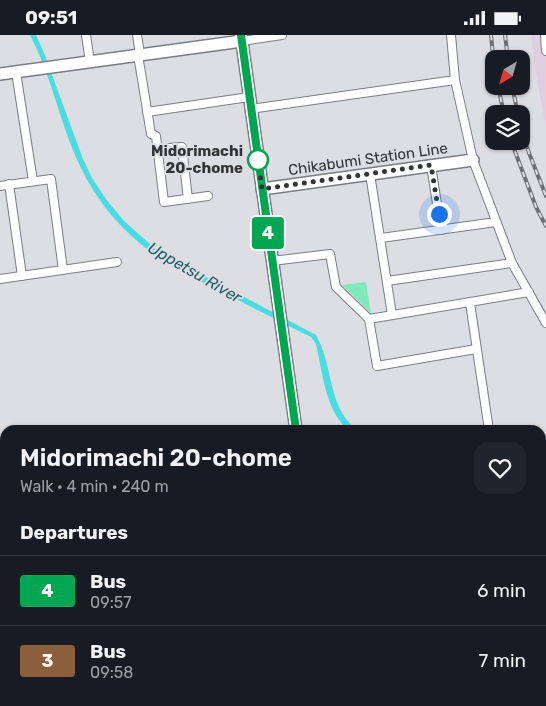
<!DOCTYPE html>
<html lang="en">
<head>
<meta charset="utf-8">
<style>
  :root { --surface:#171b24; --page:#20242c; --text:#f1f3f6; --muted:#9ea1a6; --line:#363941 }
  body { margin:0; font-family:Rubik,sans-serif; background:var(--page); color:var(--text); height:100vh; display:flex; flex-direction:column; font-size:19px; white-space:nowrap }
  * { box-sizing:border-box; margin:0 }
  p { font-size:16px; color:var(--muted) }
  .icon { flex:none; width:28px; height:28px; fill:none; stroke:currentColor; stroke-width:2; stroke-linecap:round; stroke-linejoin:round }
  .map { position:relative; flex:1; overflow:hidden }
  .side { position:absolute; left:0px; top:390px; width:546px; height:281px; display:flex; flex-direction:column; background:var(--surface); border-radius:15px 15px 0 0; box-shadow:0 1px 4px #0004 }
  .side>* { flex:none }
  .badge { padding:0 10px; border-radius:4px; font-size:18px; line-height:32px }
  .needle { width:32px; rotate:217deg }
  .tools { position:absolute; left:485px; top:15px; display:grid; gap:10px }
  .tools a { display:grid; place-items:center; width:45px; height:45px; border-radius:10px; background:var(--surface); box-shadow:0 1px 4px #0004; font-size:25px }
  .you { position:absolute; width:25px; height:25px; margin:-12px; border:4px solid #fff; border-radius:50%; background:#1a73e8; box-shadow:0 0 0 8px #1a73e833 }
  .map>.badge { position:absolute; translate:-50% -50%; box-shadow:0 0 0 2px #fff }
  h2 { padding:0 20px; font-size:19px; line-height:45px }
  .round { display:grid; place-items:center; flex:none; width:52px; height:52px; border-radius:15px; background:var(--page) }
  .head { display:flex; align-items:center; justify-content:space-between; height:85px; padding:0 20px }
  h1 { font-size:24px; font-weight:600; line-height:38px }
  ul { padding:0; list-style:none }
  li { display:flex; align-items:center; gap:15px; height:70px; padding:0 20px; border-top:1px solid var(--line) }
  li div { flex:1 }
  li b { display:block; font-size:19px }
  li em { font-style:normal }
  li .badge { min-width:55px; font-weight:700; text-align:center }
  .status { display:flex; justify-content:space-between; align-items:center; height:35px; padding:0 25px; background:var(--surface); direction:ltr }
  .status svg { height:14px; fill:currentColor }
  .map>svg:first-child { display:block }
  .industrial { fill:#dfcee0 }
  .green { fill:#81eabb }
  .water { fill:#49dde1 }
  .lines { fill:none; stroke-linecap:round; stroke-linejoin:round }
  .street-casing { stroke:#7b7d83; stroke-width:10 }
  .secondary-casing { stroke:#7b7d83; stroke-width:14 }
  .street { stroke:#fff; stroke-width:8 }
  .secondary { stroke:#fff; stroke-width:11 }
  .rail-casing { stroke:#6d6e72; stroke-width:4 }
  .rail { stroke:#dcdee4; stroke-width:2; stroke-dasharray:5.5; stroke-linecap:butt }
  .line-casing { stroke:#fff; stroke-width:11 }
  .line { stroke:#00a651; stroke-width:8 }
  .walk { stroke:#333436; stroke-width:5; stroke-dasharray:0 9 }
  .stop-dot { fill:#fff; stroke:#00a651; stroke-width:2.5 }
  .labels { text-anchor:middle; stroke-width:4; stroke-linejoin:round; paint-order:stroke }
  .stop-label { font-size:15px; font-weight:bold; fill:#333436; stroke:#dcdee4; text-anchor:end }
  .street-label { font-size:15px; fill:#333436; stroke:#dcdee4 }
  .water-label { font-size:16px; font-style:italic; fill:#245f61; stroke:#dcdee4 }
</style>
</head>
<body>
<div class="status"><b>09:51</b><svg viewBox="0 0 49 12"><path d="M0 12V9h3v3zM5 12V6h3v6zM10 12V3h3v9zM15 12V0h3v12zM26 1h20v11H26zM47 4h2v5h-2z"/></svg></div>
<div class="map">
<svg width="546" height="671" viewBox="0 0 546 671">
  <rect width="100%" height="100%" fill="#dcdee4"/>
  <path class="industrial" d="M531,0H546V92L535,35Z"/>
  <path class="green" d="M366,247L371,278L342,250Z"/>
  <path class="water" d="M30,0H36L44,18L83,124L92,143L106,164L124,186L159,217L316,300C334,331 327,372 357,395H348C325,374 323,339 316,309L311,302C283,288 254,273 226,259C201,246 175,235 153,218C122,197 96,165 80,131C60,89 52,42 30,0Z"/>
  <g class="lines">
    <defs>
      <g id="street">
        <path d="M86,0L90,27"/>
        <path d="M137,0L140,19"/>
        <path d="M451,0L455,45L473,125L512,228L546,288"/>
        <path d="M545,0L546,16"/>
        <path d="M242,6L282,0"/>
        <path d="M138,20L151,99L156,101L164,167L208,161"/>
        <path d="M16,37L33,146"/>
        <path d="M251,74L455,45"/>
        <path d="M147,77L249,62"/>
        <path d="M157,114L182,112L188,164"/>
        <path d="M431,130L441,195"/>
        <path d="M370,139L392,280"/>
        <path d="M9,149L22,241"/>
        <path d="M0,151L51,144L63,235"/>
        <path d="M381,203L496,187"/>
        <path d="M272,226L330,219L336,252L369,284L377,331L476,314"/>
        <path d="M0,244L117,227"/>
        <path d="M387,246L512,228"/>
        <path d="M470,268L489,395"/>
        <path d="M369,284L529,257"/>
        <path d="M0,623L5,622"/>
        <path d="M36,666V671"/>
        <path d="M84,666L85,671"/>
        <path d="M134,666L135,671"/>
        <path d="M254,666H255"/>
        <path d="M451,666L452,671"/>
      </g>
      <g id="secondary">
        <path d="M241,0L296,395"/>
        <path d="M0,39L242,6"/>
        <path d="M262,154L473,125"/>
        <path d="M335,666V671"/>
      </g>
    </defs>
    <use href="#street" class="street-casing"/>
    <use href="#secondary" class="secondary-casing"/>
    <use href="#street" class="street"/>
    <use href="#secondary" class="secondary"/>
    <defs>
      <g id="rail">
        <path d="M491,0L494,30"/>
        <path d="M505,0L508,24"/>
        <path d="M498,51L504,79"/>
        <path d="M512,51L518,79"/>
        <path d="M521,93L529,118L546,161"/>
        <path d="M511,106L536,172L546,191"/>
      </g>
    </defs>
    <use href="#rail" class="rail-casing"/>
    <use href="#rail" class="rail"/>
  </g>
  <g class="lines">
    <defs>
      <path id="line" d="M241,0L296,395"/>
    </defs>
    <use href="#line" class="line-casing"/>
    <use href="#line" class="line"/>
    <path class="walk" d="M258,125L262,154L431,130L439,179"/>
  </g>
  <circle class="stop-dot" cx="258" cy="125" r="10"/>
  <g class="labels">
    <g class="stop-label">
      <text x="243" y="121">Midorimachi<tspan x="243" dy="17">20-chome</tspan></text>
    </g>
    <g class="street-label">
      <text transform="translate(368 124) rotate(-8)" y="5">Chikabumi Station Line</text>
    </g>
    <g class="water-label">
      <text transform="translate(195 237) rotate(30)" y="6">Uppetsu River</text>
    </g>
  </g>
</svg>
<div class="tools">
<a><svg class="needle" viewBox="-14 -14 28 28"><path d="M0-13l5 13h-10z" fill="#e53935"/><path d="M0 13l5-13h-10z" fill="#9ea1a6"/></svg></a>
<a><svg class="icon" aria-label="layers" viewBox="0 0 24 24"><path d="M12 4l9 5-9 5-9-5zM3 14l9 5 9-5"/></svg></a>
</div>
<div class="you" style="left:439px;top:179px"></div>
<b class="badge" style="left:268px;top:198px;background:#00a651;color:#fff">4</b>
<section class="side">
<div class="head"><div><h1>Midorimachi 20-chome</h1><p>Walk · 4 min · 240 m</p></div><a class="round"><svg class="icon" aria-label="heart" viewBox="0 0 24 24"><path d="M12 20l-8-8c-3-5 5-10 8-4 3-6 11-1 8 4z"/></svg></a></div>
<h2>Departures</h2>
<ul>
<li><span class="badge" style="background:#00a651;color:#fff">4</span><div><b>Bus</b><p>09:57</p></div><em>6 min</em></li>
<li><span class="badge" style="background:#8b5e3c;color:#fff">3</span><div><b>Bus</b><p>09:58</p></div><em>7 min</em></li>
</ul>
</section>
</div>
</body>
</html>
